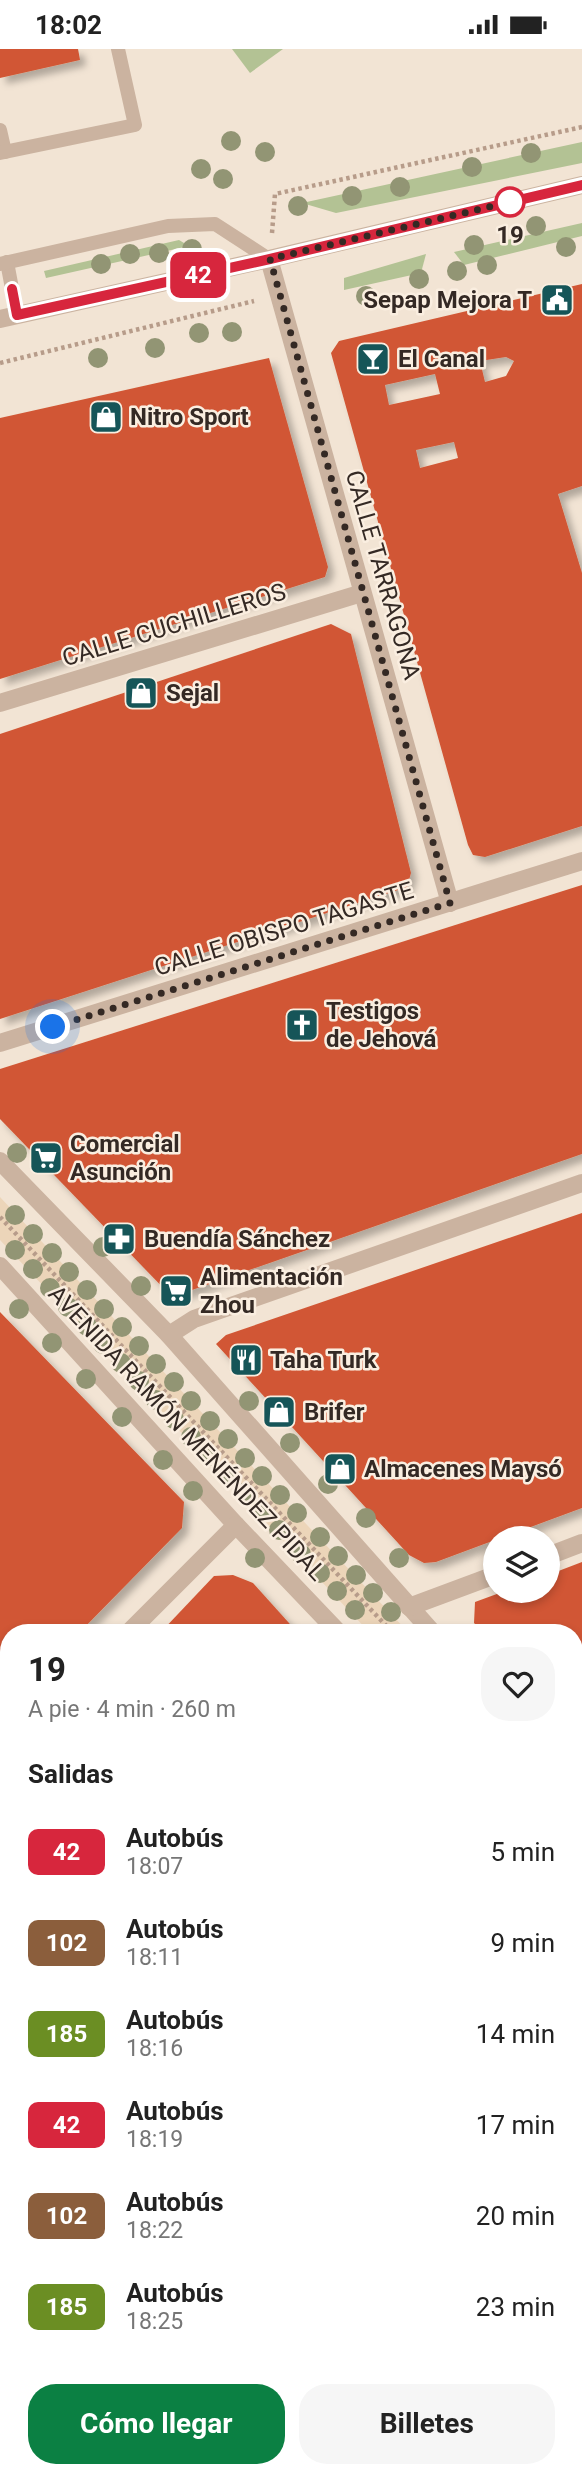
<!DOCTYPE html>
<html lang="es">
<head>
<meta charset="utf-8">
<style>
  :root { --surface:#fff; --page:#f6f6f6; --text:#222; --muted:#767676; --accent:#0b8043 }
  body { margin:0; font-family:Roboto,sans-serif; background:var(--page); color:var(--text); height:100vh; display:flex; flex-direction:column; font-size:26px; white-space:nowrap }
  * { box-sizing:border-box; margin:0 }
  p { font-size:23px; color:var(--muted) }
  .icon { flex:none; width:38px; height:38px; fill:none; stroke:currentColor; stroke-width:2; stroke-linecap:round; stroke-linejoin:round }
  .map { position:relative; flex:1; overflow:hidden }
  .side { position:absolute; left:0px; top:1575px; width:583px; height:854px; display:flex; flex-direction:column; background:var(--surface); border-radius:28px 28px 0 0; box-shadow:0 4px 10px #0003 }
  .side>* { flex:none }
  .badge { padding:0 14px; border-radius:10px; font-size:24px; line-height:46px }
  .controls { position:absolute; left:483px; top:1477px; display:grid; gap:14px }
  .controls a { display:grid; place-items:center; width:77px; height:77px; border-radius:50%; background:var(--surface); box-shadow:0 4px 10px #0003; font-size:35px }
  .you { position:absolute; width:35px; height:35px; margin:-18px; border:5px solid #fff; border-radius:50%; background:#1a73e8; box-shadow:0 0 0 10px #1a73e833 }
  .map>.badge { position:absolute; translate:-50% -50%; box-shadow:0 0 0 4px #fff }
  h2 { padding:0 28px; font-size:26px; line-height:63px }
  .round { display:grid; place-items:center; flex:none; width:74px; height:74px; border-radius:28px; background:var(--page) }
  .headline { display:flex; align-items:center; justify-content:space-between; height:119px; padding:0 28px }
  h1 { font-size:33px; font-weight:700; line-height:52px }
  .button { display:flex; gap:14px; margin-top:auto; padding:14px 28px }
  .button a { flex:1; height:80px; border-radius:28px; background:var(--accent); color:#fff; font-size:28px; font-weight:700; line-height:80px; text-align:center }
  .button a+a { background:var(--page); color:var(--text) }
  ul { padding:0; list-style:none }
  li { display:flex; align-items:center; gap:21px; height:91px; padding:0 28px }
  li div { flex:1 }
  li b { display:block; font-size:26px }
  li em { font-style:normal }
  li .badge { min-width:77px; font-weight:700; text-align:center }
  .status { display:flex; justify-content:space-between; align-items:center; height:49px; padding:0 35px; background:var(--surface); direction:ltr }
  .status svg { height:19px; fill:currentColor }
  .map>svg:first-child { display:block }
  .green { fill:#b3c294 }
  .plaza { fill:#ecd5b9 }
  .building { fill:#d15734; fill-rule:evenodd; filter:url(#shadow) }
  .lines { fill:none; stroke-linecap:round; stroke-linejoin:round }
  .path { stroke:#b79c8a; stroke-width:4.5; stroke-dasharray:3.5 3.5; stroke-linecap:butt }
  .lane { stroke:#cbb3a0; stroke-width:14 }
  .street { stroke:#cbb3a0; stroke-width:18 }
  .tree { fill:#929574 }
  .line-casing { stroke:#fff; stroke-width:16 }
  .line { stroke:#d7263d; stroke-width:10 }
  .walk { stroke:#342924; stroke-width:7; stroke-dasharray:0 12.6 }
  .stop-dot { fill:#fff; stroke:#d7263d; stroke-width:3.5 }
  .labels { text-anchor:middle; stroke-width:5; stroke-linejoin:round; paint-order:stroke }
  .stop-label { font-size:24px; font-weight:bold; fill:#342924; stroke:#faeee0 }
  .poi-label { font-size:24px; font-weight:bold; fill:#342924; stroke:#faeee0; text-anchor:start }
  .street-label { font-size:24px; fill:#342924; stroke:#faeee0 }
</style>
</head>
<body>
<div class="status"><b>18:02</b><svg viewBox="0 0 49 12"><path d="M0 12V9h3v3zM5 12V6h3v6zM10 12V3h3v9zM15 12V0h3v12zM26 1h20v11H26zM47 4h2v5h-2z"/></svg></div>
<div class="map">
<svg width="582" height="2429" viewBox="0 0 582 2429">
  <defs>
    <filter id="shadow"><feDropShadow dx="6" dy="6" stdDeviation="3.5" flood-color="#0004"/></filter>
  </defs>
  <rect width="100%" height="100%" fill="#f2e4d4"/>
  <g class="green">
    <path d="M232,0H283L250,24Z"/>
    <path d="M582,93V114L336,164L302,154Z"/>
    <path d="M582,174V187L464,216L454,203Z"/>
    <path d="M179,191L189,197L46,229L44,222Z"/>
    <path d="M426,205L421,224L344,241V229Z"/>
  </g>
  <g class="plaza">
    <path d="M0,1148L308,1477L409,1584H370L0,1191Z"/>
    <path d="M574,1760L582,1769V1808L574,1800Z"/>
  </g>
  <g class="building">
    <path d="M0,0H78L80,11L0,29Z"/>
    <path d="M582,235V437L558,445L582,524V777L485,808L473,806L468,796L331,304L339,292ZM506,308L514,312L506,327L485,333L480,312ZM435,325L440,345L389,356L385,336ZM454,393L458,409L420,419L416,401Z"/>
    <path d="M269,309L328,518L325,528L0,630V369Z"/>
    <path d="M331,575L351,585L411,824L407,838L0,970V685Z"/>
    <path d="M582,836V1105L172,1248L0,1070V1020Z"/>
    <path d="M582,1164V1459L501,1489H495V1491L436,1513L424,1514L409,1506L216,1295L226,1286Z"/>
    <path d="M0,1263L184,1453L182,1479L79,1584H9V1620L0,1611Z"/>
    <path d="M582,1513V1683L574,1675V1584H484L474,1574L475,1553L505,1542H548V1526Z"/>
    <path d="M233,1526L253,1534L298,1584H160L214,1527Z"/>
    <path d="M574,1873L582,1881V2150L574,2149Z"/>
    <path d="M4,1936H9V2069L0,2068V1970Z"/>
    <path d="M2,2143L9,2144V2269L0,2268V2145Z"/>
    <path d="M574,2217L582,2218V2429H459L461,2420H574Z"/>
    <path d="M0,2314L9,2315V2420H241L240,2429H0Z"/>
    <path d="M294,2420H394L393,2429H293Z"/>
  </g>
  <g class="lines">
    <g class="path">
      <path d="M272,184L275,145L582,78"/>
      <path d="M0,314L254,252"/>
      <path d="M0,1168L393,1584"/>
      <path d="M574,1777L582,1786"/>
    </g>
    <g class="lane">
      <path d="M0,81L5,103"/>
      <path d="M0,104L135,76L118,0"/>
      <path d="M7,213L17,266"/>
      <path d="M0,215L168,177L215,175L269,210"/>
    </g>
    <g class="street">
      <path d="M269,210L450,854"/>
      <path d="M0,270L269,210L582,136"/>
      <path d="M0,654L362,544"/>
      <path d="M0,994L582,812"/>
      <path d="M0,1112L169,1286L433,1584"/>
      <path d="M0,1217L236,1476L339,1584"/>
      <path d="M169,1286L194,1270L582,1134"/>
      <path d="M548,1507L582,1494"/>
      <path d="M409,1558L495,1526"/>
      <path d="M128,1584L236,1476"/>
      <path d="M0,1661L9,1670"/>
      <path d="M574,1733L582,1741"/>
      <path d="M0,1745L9,1746"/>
      <path d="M574,1830L582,1839"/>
      <path d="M0,1839L9,1767"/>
      <path d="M0,1921L9,1922"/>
      <path d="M0,2116L9,2117"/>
      <path d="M574,2185L582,2186"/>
      <path d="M0,2292L9,2293"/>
      <path d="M274,2429L275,2420"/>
      <path d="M434,2429L435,2420"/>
    </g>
  </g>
  <g class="tree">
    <circle cx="231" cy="92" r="10"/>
    <circle cx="265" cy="103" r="10"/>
    <circle cx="531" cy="104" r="10"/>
    <circle cx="472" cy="118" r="10"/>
    <circle cx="201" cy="120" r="10"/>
    <circle cx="223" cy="130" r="10"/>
    <circle cx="400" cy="138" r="10"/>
    <circle cx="352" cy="147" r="10"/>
    <circle cx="298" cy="157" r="10"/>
    <circle cx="536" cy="177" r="10"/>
    <circle cx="474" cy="196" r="10"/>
    <circle cx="566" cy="198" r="10"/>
    <circle cx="192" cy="200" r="10"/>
    <circle cx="159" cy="204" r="10"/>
    <circle cx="130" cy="205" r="10"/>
    <circle cx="101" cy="215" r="10"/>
    <circle cx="487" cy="216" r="10"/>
    <circle cx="457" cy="222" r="10"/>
    <circle cx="419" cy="230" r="10"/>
    <circle cx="366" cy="247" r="10"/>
    <circle cx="232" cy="283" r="10"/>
    <circle cx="199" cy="284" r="10"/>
    <circle cx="155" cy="299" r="10"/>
    <circle cx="98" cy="309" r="10"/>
    <circle cx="17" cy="1104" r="10"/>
    <circle cx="15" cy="1166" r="10"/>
    <circle cx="33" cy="1185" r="10"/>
    <circle cx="103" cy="1198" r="10"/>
    <circle cx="15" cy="1201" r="10"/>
    <circle cx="52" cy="1204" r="10"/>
    <circle cx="33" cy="1220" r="10"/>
    <circle cx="69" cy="1223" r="10"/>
    <circle cx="141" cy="1237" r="10"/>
    <circle cx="50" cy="1239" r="10"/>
    <circle cx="87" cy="1241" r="10"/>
    <circle cx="68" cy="1258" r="10"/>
    <circle cx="19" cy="1260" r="10"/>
    <circle cx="104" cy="1260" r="10"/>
    <circle cx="87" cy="1277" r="10"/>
    <circle cx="122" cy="1278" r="10"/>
    <circle cx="52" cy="1294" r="10"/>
    <circle cx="103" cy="1295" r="10"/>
    <circle cx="139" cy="1297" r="10"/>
    <circle cx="121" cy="1314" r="10"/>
    <circle cx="156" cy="1315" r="10"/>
    <circle cx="86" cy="1330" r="10"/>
    <circle cx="139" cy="1332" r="10"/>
    <circle cx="174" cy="1333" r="10"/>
    <circle cx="156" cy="1351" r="10"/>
    <circle cx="191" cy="1352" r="10"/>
    <circle cx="249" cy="1352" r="10"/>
    <circle cx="122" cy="1368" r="10"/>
    <circle cx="174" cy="1370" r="10"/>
    <circle cx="210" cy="1372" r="10"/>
    <circle cx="191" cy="1388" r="10"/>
    <circle cx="228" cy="1390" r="10"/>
    <circle cx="290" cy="1394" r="10"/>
    <circle cx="209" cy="1407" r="10"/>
    <circle cx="245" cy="1409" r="10"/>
    <circle cx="163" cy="1411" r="10"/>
    <circle cx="226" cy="1425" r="10"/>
    <circle cx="262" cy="1427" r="10"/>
    <circle cx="328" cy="1435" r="10"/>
    <circle cx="193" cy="1442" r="10"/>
    <circle cx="244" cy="1444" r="10"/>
    <circle cx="280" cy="1446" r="10"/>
    <circle cx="261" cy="1463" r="10"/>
    <circle cx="297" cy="1464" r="10"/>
    <circle cx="366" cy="1469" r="10"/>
    <circle cx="279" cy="1481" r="10"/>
    <circle cx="320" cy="1488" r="10"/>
    <circle cx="301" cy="1505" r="10"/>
    <circle cx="338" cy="1507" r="10"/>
    <circle cx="255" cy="1509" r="10"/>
    <circle cx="399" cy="1509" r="10"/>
    <circle cx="320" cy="1524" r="10"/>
    <circle cx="356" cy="1526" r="10"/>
    <circle cx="337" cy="1542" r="10"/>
    <circle cx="373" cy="1544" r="10"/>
    <circle cx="355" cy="1561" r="10"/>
    <circle cx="391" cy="1563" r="10"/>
  </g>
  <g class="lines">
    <defs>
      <path id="line" d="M12,240L17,266L270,210L582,136"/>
    </defs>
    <use href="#line" class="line-casing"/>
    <use href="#line" class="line"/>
    <path class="walk" d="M53,978L450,854L270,210L510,153"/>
  </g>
  <defs>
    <symbol id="civic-square" viewBox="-11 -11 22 22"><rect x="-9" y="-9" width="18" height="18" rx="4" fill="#165558" stroke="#faeee0"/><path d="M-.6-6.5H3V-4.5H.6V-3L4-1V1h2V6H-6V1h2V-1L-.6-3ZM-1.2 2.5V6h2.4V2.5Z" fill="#fff"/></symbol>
    <symbol id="bar-square" viewBox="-11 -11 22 22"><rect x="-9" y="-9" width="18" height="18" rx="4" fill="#165558" stroke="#faeee0"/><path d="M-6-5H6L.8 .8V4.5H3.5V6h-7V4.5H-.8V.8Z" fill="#fff"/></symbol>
    <symbol id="shop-square" viewBox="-11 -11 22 22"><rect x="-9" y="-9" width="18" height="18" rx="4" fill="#165558" stroke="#faeee0"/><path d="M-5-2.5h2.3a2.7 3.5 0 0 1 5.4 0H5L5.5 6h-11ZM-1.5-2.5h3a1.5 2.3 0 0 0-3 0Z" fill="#fff"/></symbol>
    <symbol id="church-square" viewBox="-11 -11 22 22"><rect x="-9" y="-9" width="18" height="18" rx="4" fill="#165558" stroke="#faeee0"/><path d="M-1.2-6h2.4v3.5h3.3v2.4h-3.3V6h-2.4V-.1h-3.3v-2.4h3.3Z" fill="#fff"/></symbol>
    <symbol id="supermarket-square" viewBox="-11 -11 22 22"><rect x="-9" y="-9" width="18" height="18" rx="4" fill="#165558" stroke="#faeee0"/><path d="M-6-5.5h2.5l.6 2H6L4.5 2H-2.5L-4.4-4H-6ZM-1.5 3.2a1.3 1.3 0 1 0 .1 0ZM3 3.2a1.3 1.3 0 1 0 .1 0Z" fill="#fff"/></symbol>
    <symbol id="pharmacy-square" viewBox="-11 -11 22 22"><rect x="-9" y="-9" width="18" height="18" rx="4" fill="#165558" stroke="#faeee0"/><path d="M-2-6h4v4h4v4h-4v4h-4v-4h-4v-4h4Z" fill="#fff"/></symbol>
    <symbol id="restaurant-square" viewBox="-11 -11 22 22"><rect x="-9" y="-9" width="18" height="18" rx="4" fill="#165558" stroke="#faeee0"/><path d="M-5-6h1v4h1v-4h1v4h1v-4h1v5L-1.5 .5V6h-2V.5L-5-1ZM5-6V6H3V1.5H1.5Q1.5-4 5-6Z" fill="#fff"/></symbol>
  </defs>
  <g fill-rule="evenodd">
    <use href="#civic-square" x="538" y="232" width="38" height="38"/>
    <use href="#bar-square" x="354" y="291" width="38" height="38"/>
    <use href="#shop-square" x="87" y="349" width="38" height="38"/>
    <use href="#shop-square" x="122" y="625" width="38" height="38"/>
    <use href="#church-square" x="283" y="957" width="38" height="38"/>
    <use href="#supermarket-square" x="27" y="1090" width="38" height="38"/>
    <use href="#pharmacy-square" x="100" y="1171" width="38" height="38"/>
    <use href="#supermarket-square" x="157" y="1223" width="38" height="38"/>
    <use href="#restaurant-square" x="227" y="1292" width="38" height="38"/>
    <use href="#shop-square" x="260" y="1344" width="38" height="38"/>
    <use href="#shop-square" x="321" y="1401" width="38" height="38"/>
  </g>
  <circle class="stop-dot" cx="510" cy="153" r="14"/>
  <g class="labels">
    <g class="stop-label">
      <text x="510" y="194">19</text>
    </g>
    <g class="poi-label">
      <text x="532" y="259" text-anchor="end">Sepap Mejora T</text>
      <text x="398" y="318">El Canal</text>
      <text x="130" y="376">Nitro Sport</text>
      <text x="166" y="652">Sejal</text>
      <text x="326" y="970">Testigos<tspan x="326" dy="28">de Jehová</tspan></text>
      <text x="70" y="1103">Comercial<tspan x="70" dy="28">Asunción</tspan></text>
      <text x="144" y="1198">Buendía Sánchez</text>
      <text x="200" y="1236">Alimentación<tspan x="200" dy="28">Zhou</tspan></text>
      <text x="270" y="1319">Taha Turk</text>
      <text x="304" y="1371">Brifer</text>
      <text x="364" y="1428">Almacenes Maysó</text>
    </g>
    <g class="street-label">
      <text transform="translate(383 526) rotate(74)" y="8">CALLE TARRAGONA</text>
      <text transform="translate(174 576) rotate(-17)" y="8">CALLE CUCHILLEROS</text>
      <text transform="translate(284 880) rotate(-17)" y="8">CALLE OBISPO TAGASTE</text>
      <text transform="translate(187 1384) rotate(47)" y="8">AVENIDA RAMÓN MENÉNDEZ PIDAL</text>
    </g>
  </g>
</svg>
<div class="controls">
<a><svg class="icon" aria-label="layers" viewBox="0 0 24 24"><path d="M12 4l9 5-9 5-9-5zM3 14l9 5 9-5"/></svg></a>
</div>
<div class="you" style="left:53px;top:978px"></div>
<b class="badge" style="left:198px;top:226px;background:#d7263d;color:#fff">42</b>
<section class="side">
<div class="headline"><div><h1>19</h1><p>A pie · 4 min · 260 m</p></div><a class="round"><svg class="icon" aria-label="heart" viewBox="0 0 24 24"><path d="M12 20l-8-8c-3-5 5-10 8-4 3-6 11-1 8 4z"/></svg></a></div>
<h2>Salidas</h2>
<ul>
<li><span class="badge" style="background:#d7263d;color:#fff">42</span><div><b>Autobús</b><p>18:07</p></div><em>5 min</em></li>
<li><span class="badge" style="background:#8b5e3c;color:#fff">102</span><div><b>Autobús</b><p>18:11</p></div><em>9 min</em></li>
<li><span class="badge" style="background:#6b8e23;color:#fff">185</span><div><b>Autobús</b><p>18:16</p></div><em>14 min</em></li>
<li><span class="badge" style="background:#d7263d;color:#fff">42</span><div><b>Autobús</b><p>18:19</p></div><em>17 min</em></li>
<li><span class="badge" style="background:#8b5e3c;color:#fff">102</span><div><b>Autobús</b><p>18:22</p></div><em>20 min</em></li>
<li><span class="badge" style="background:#6b8e23;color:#fff">185</span><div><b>Autobús</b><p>18:25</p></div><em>23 min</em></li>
</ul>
<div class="button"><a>Cómo llegar</a><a>Billetes</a></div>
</section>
</div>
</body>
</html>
